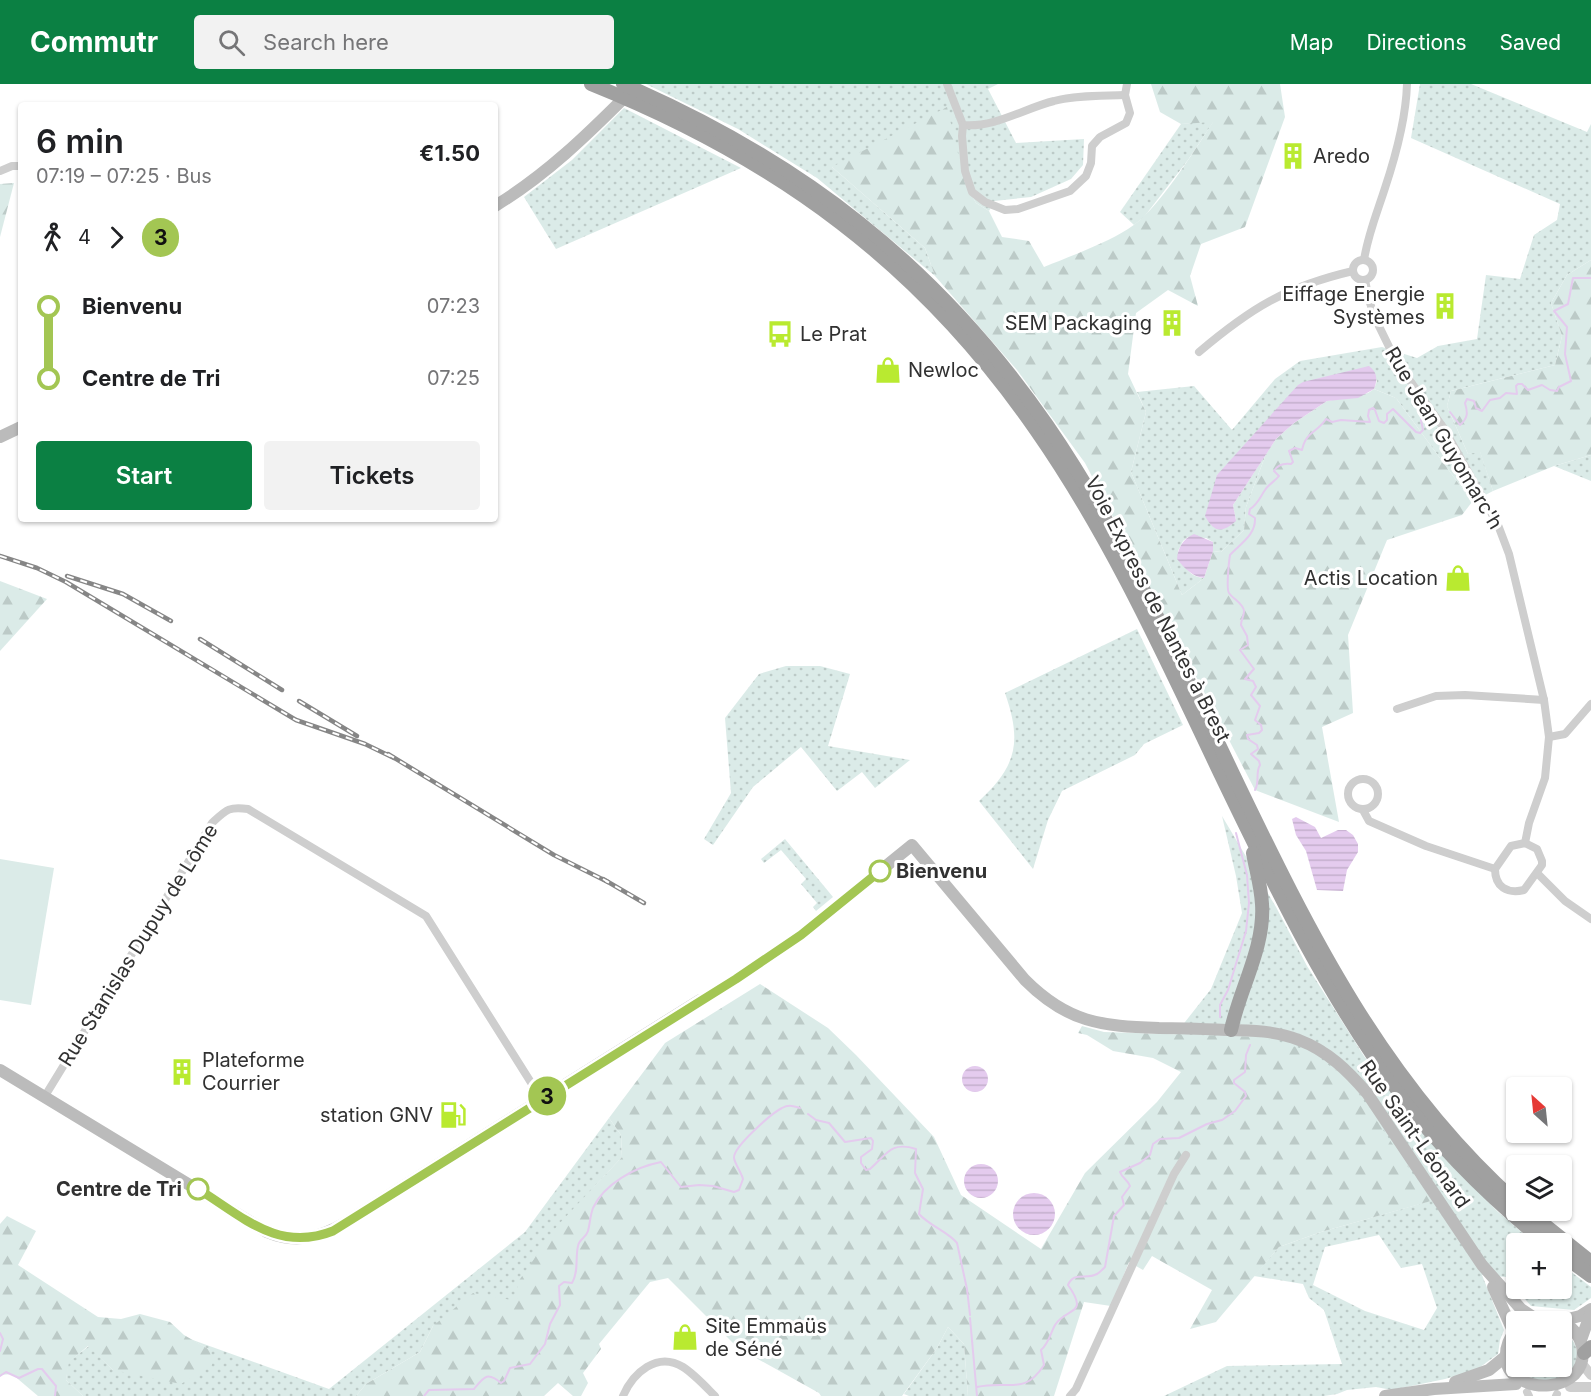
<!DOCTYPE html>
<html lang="en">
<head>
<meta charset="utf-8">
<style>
  :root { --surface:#fff; --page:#f2f2f2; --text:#202124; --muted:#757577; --accent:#0b8043 }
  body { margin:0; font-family:Inter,sans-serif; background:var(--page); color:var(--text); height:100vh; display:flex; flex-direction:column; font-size:22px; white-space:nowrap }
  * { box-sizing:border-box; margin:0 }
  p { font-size:20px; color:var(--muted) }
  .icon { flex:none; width:33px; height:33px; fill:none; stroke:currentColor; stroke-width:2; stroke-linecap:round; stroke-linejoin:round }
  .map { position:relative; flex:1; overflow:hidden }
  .drawer { position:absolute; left:18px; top:18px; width:480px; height:420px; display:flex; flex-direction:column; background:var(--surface); border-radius:6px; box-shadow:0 2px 4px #0004 }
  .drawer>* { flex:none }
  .badge { padding:0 12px; border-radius:20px; font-size:21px; line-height:39px }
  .needle { width:39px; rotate:333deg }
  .fabs { position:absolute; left:1506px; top:993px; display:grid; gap:12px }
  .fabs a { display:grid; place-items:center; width:66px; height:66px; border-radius:6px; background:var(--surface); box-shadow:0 2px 4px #0004; font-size:30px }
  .map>.badge { position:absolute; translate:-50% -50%; box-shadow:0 0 0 3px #fff }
  .legs { display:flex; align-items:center; gap:9px; height:66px; padding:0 18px; font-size:20px }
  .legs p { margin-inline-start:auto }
  .summary { display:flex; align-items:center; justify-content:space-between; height:102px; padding:0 18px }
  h1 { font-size:33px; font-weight:600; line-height:45px }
  .button { display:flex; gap:12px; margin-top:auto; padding:12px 18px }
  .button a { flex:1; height:69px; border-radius:6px; background:var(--accent); color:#fff; font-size:24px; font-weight:600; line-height:69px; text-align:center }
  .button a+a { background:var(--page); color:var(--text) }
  ul { padding:0 18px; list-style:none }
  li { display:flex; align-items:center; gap:21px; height:72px; font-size:22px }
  li i { display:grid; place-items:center; width:9px; height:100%; margin:0 8px; background:currentColor }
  li i::after { content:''; width:15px; height:15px; margin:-8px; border:4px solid; border-radius:50%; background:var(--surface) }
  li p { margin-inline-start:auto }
  li:first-child i { background:linear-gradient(#0000 50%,currentColor 0) }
  li:last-child i { background:linear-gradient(currentColor 50%,#0000 0) }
  header { display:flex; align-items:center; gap:36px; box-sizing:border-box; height:84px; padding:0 30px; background:var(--accent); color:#fff }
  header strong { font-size:28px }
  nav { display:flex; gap:33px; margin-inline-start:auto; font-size:21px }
  .search { width:420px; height:54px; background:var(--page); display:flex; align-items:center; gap:15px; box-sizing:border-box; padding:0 21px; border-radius:6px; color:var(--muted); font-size:22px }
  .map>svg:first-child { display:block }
  .grass { fill:url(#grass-dots); fill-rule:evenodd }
  .forest { fill:url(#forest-firs) }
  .park { fill:#dbebe8 }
  .water { fill:url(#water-rules) }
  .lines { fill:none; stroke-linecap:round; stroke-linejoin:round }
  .stream { stroke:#e4cbee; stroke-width:2 }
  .minor { stroke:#cecece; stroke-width:8 }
  .tertiary { stroke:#cecece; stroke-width:10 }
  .secondary { stroke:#bbb; stroke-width:12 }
  .trunk { stroke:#a0a0a0; stroke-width:14 }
  .rail-casing { stroke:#868686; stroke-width:4.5 }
  .rail { stroke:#fff; stroke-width:2; stroke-dasharray:7; stroke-linecap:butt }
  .line-1-casing { stroke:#fff; stroke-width:14 }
  .line-1 { stroke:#a3c653; stroke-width:9 }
  .stop-1-dot { fill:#fff; stroke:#a3c653; stroke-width:3 }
  .labels { text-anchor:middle; stroke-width:6; stroke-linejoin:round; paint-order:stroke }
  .poi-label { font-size:20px; fill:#313131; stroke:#fff; text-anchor:start }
  .street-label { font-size:20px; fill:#313131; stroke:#fff }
  .stop-label { font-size:20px; font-weight:bold; fill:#313131; stroke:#fff; text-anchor:start }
</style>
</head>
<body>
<header>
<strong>Commutr</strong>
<div class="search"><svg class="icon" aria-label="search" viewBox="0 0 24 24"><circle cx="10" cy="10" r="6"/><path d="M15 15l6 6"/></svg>Search here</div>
<nav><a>Map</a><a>Directions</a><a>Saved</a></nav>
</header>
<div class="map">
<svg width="1591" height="1312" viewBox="0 0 1591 1312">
  <defs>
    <pattern id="grass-dots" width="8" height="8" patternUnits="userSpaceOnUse" patternTransform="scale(1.5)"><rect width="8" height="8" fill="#dbebe8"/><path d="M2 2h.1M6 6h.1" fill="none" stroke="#bccac7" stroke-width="1.8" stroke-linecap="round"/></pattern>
    <pattern id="forest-firs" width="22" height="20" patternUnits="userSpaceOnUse" patternTransform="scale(1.5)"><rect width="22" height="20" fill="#dbebe8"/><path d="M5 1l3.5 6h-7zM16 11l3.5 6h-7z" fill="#bccac7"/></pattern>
    <pattern id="water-rules" width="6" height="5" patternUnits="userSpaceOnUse" patternTransform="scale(1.5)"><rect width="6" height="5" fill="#e4cbee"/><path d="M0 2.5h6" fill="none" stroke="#c4afcd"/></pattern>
  </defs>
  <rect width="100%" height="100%" fill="#fff"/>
  <g class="grass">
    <path d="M646,0H998L988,5L1016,59L1084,55L1083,81L1071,95L1031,113L994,117L989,127L976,119L965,99L957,69L832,83L925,164L935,192L817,94L738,45Z"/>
    <path d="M1420,0H1471L1587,48L1591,40V176L1567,191L1551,219L1562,252L1555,281L1451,307L1447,322L1468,370L1480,367L1493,407L1472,418L1396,314L1374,305L1377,297L1369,282L1217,391L1236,437L1233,421L1266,370L1246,423L1244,446L1221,468L1213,467V458L1206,454L1188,453L1183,457L1178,467C1183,480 1188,493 1204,494L1182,511L1131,388L1146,328L1137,308L1194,302L1232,346L1275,295L1300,277L1382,263L1417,274L1438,262L1477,255L1486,191L1520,195L1534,151L1557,136L1560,120L1411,54Z"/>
    <path d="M624,24L741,84L556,165L524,113L572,76Z"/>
    <path d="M1214,37L1188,76L1144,133L1134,141L1120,128L1181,40Z"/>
    <path d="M1591,371V397L1554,382Z"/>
    <path d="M1137,545L1183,641L1144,660L1135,671L1062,707L1048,736L1033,785L979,717C1017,682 1022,658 1005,609Z"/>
    <path d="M786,582H820L850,590L828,662L910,676L875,704L862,688L837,707L801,663L753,703L713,761L704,755L731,709L725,634L759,590Z"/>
    <path d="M1222,732L1276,823L1307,882L1364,972L1424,1050L1496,1126L1534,1159L1516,1160V1204H1562V1181L1591,1203V1214L1574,1226L1531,1222L1506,1193L1482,1191L1504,1246L1500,1256L1498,1270L1476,1286L1445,1295L1392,1306L1376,1303L1347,1306L1337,1310L1324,1312H1164L1227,1282L1342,1280L1324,1226L1309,1214L1303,1200L1254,1192L1279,1163L1321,1148L1430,1117L1419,1101L1261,953L1174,952L1211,905L1242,829L1236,792ZM1379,1151L1401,1184L1422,1180L1437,1224L1424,1246L1365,1227L1313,1201L1325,1163Z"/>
    <path d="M785,755L833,813L816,827L813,823L817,819L801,800L806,795L781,766L764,779L761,775Z"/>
    <path d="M609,1034L621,1051L622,1073L595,1102L517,1217L433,1242L420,1268L366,1300L356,1312H83L66,1296L68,1278L89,1262L113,1286L210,1266L190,1255L329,1305L525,1148Z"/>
    <path d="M948,1243L964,1260L968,1312H909L904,1310L937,1264Z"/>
    <path d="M1562,1246C1585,1263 1578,1279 1565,1299L1524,1298C1514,1281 1510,1277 1516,1257V1282H1562Z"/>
  </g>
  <g class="forest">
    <path d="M1151,0H1280L1285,33L1245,143L1201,160L1190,192L1198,222L1168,206L1136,229L1128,290L1146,328L1131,388L1182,511L1204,494L1213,467L1221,468L1244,446L1246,423L1266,370L1276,355L1294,339L1327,317L1368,309L1374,305L1396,314L1472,418L1462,431L1387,456L1348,551L1353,629L1322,643L1339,738L1255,706L1085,379L1017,286L935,192L925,164L832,83L947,23L965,99L976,119L989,127L1002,153L1029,157L1044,183C1071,172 1104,160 1128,145C1157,128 1194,67 1213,38L1181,40L1160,28Z"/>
    <path d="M14,99L0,153V100Z"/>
    <path d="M1591,176V371L1554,382L1493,407L1480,368L1468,370L1447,322L1451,307L1555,281L1562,252L1551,219L1567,191Z"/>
    <path d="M0,497L47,515L0,567Z"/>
    <path d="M760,900L828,944L856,971L934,1053L961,1111L1041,1165L1085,1089L1157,1018L1181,988L1153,974L1113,967L1087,951L1078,949L1082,942L1104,948L1261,953L1310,967L1350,997L1431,1117L1321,1148L1279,1163L1216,1238L1190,1245L1212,1206L1152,1172L1143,1186L1129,1178L1111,1222L1084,1218L1054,1312H968L964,1260L948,1243L937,1264L902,1312H821L819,1309L738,1264L668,1194L650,1198L599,1260L601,1265L583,1289L588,1299L581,1312H573L558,1299L544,1312H356L366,1300L420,1268L433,1242L473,1209L517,1217L518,1198L557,1142L622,1073L621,1051L609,1034L665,959Z"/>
    <path d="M7,1132L36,1147L18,1181L98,1233L121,1235L140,1230L170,1238L184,1251L210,1266L212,1281L181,1300L113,1286L88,1262L69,1278L66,1296L83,1312H38L12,1290L0,1291V1140Z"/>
  </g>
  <path class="park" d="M0,775L54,784L31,921L0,916Z"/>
  <g class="water">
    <path d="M1369,282C1377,288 1378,295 1374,305L1358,314L1327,317L1294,339L1276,355L1233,421L1236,437C1221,450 1214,448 1205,432L1217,391L1298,301L1303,298Z"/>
    <path d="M1194,450L1213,458V467L1204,494C1193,493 1184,484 1177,475C1178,463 1183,455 1194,450Z"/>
    <path d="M1296,733L1315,743L1321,754L1338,746H1346L1353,751L1358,760V768L1347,786L1343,807L1317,806L1306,767L1296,751L1292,735Z"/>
    <circle cx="975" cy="995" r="13"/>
    <circle cx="981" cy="1097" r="17"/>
    <circle cx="1034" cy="1130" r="21"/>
  </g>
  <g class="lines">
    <g class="stream">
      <path d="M1450,328L1460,341C1468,334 1468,329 1465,319L1467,315L1474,317L1476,324L1482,327L1490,316L1500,314L1506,309L1517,310L1516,302L1518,300H1522L1528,306L1542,301L1550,306L1557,307L1559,303L1571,297L1565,270L1567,243L1554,227L1568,220L1573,194H1591"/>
      <path d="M1255,706C1260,698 1255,689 1260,681L1259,677L1251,670L1258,665L1257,661L1248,655L1247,651L1259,649L1262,646L1261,641L1255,636L1260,622L1251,611L1256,603L1253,597L1245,595L1254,585L1240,566L1248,561L1247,552L1241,541C1241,536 1244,532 1244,527C1244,520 1233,515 1229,509C1226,505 1229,477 1230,471C1240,460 1256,451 1255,434L1249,430L1250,425C1258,420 1260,413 1265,406C1269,400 1275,397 1279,392L1274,387C1278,380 1284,379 1291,380L1293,378L1289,367L1295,364L1302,366C1306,347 1317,349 1326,335L1332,338L1341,336L1370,338L1368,332L1369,326L1373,324L1375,326L1379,337L1384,339L1387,336V330L1393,325L1416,348L1420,349L1423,346L1421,336L1425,335"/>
      <path d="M1220,933V921L1228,906L1246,847L1249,819L1247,791L1236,749"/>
      <path d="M808,1030L816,1036L829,1039L845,1058L871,1054L873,1057L872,1065L861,1073V1079L866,1086L870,1085C887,1070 891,1057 916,1065L915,1089L923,1105L919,1130C930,1142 948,1148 957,1159L967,1205L970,1231"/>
      <path d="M970,1234L977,1312"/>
      <path d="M0,1249L3,1255L0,1267"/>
      <path d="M0,1292L6,1288L19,1294L38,1285H42L56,1302L55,1312"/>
      <path d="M977,1303C1010,1296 1024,1312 1044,1281L1041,1266C1049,1259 1050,1250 1055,1241C1066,1223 1090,1232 1068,1201C1074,1187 1086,1196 1097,1190C1099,1189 1103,1185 1105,1183L1114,1132L1124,1121L1122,1113L1130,1102C1128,1096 1122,1094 1120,1088L1140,1079L1150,1071L1153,1060L1160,1055L1179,1054L1207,1040L1222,1036L1235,1027L1246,1012L1245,1008L1234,999V996L1245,988L1246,971L1250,961"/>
      <path d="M424,1312L429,1306L474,1305C484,1293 487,1287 501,1299L504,1297L510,1284L530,1280L545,1260L550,1240L560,1221L559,1202L564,1198L572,1199C579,1187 575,1175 578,1162C579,1155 586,1154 588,1147C590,1140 590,1132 593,1124C604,1100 635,1083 661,1078L681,1103L699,1101L713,1102L734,1108L739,1106L743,1095C741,1088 735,1080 734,1074C733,1063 772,1029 782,1024C789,1020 793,1022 800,1024"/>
    </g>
    <g class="minor">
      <path d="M947,0L963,41C995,44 1025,24 1054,17C1076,11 1102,12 1125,11"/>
      <path d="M963,41L962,52L965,87L972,108L985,118L1005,126L1018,125L1070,107L1086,92L1091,79L1092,62L1100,53L1126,39L1130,29L1125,11L1127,0"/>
      <path d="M0,87L12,82H21"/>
      <circle cx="1363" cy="186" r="10"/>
      <path d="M1364,176C1368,150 1377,129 1385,104C1396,71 1406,35 1407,0"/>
      <path d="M1365,196L1369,216L1375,234L1396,277L1443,343L1498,441L1509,470L1544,616L1549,653L1545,694L1529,739L1525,759"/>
      <path d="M1199,268C1251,224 1285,203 1353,187"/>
      <path d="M1397,625L1436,612L1465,611L1544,616"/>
      <path d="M1549,653L1565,650L1591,620"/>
      <circle cx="1363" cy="710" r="15"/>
      <path d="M1363,726L1369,737L1426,762L1495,785"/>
      <path d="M1525,759L1537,765L1542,777V781L1524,806C1507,810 1495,803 1495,785L1511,762Z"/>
      <path d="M1537,789L1565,817L1591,835"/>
      <path d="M45,1012L212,739C226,726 229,722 248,725L426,832L542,1016"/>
      <path d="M1527,1308L1529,1312"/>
      <path d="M623,1312C633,1289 657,1267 683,1283C694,1290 705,1302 715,1312"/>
      <path d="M1070,1312L1076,1305L1174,1090L1186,1071"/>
      <path d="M1556,1312L1557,1310"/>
    </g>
    <g class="tertiary">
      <path d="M700,916L736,895"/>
      <path d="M1583,1281L1591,1291"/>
      <path d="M1570,1303H1591"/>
    </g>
    <g class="secondary">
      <path d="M495,122C546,91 587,51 629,9"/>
      <path d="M0,353L21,343"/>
      <path d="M736,895L801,851L912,761L1025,896C1068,939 1101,942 1159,944C1181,944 1204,945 1227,946C1252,946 1276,947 1299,956C1328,967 1348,987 1367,1009L1482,1181L1521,1225L1536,1235"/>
      <path d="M0,986L267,1148C295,1160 320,1154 345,1139L700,916"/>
      <path d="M1493,1203L1514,1249"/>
      <path d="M1560,1237L1580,1232L1591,1225"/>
      <path d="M1516,1246C1509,1254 1505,1265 1506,1276C1511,1312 1591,1312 1582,1262C1576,1239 1552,1229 1530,1237"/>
      <path d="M1581,1256L1591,1228"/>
      <path d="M1455,1298L1489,1286L1506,1272"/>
      <path d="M1385,1312L1434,1305L1516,1300"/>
    </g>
    <g class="trunk">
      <path d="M591,0C778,75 921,180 1036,346C1110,452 1164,571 1219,687C1273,799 1326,911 1401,1011C1442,1067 1493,1116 1547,1160"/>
      <path d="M623,0C801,77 936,181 1047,341C1122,450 1177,573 1234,692C1310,850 1383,999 1516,1118"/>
      <path d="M1231,946C1240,904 1265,863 1262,820C1261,802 1256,786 1253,769"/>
      <path d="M1526,1126L1591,1178"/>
      <path d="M1562,1171L1591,1192"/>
      <path d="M1584,1269L1591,1263"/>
    </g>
    <defs>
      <g id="rail">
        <path d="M0,472L37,484L66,498L296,636L365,660L394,674"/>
        <path d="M67,492L123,510L171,537"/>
        <path d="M200,555L282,606"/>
        <path d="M299,617L357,652"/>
        <path d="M388,670L554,771L608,798"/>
        <path d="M603,795L644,819"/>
      </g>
    </defs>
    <use href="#rail" class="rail-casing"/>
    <use href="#rail" class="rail"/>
  </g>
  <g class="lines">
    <defs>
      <path id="line-1" d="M198,1105C242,1132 278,1169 333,1147L736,895L801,851L880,787"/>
    </defs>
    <use href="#line-1" class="line-1-casing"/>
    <use href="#line-1" class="line-1"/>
  </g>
  <defs>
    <symbol id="building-bare" viewBox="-9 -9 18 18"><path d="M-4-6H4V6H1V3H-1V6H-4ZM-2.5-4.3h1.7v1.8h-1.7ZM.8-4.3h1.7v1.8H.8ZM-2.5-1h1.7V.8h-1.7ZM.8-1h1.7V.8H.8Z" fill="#b9ea30" stroke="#fff" stroke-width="2.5" paint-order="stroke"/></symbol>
    <symbol id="bus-bare" viewBox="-9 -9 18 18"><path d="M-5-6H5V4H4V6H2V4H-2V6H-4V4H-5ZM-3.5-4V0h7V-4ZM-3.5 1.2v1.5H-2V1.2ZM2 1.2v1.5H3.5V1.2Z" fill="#b9ea30" stroke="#fff" stroke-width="2.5" paint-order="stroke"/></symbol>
    <symbol id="shop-bare" viewBox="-9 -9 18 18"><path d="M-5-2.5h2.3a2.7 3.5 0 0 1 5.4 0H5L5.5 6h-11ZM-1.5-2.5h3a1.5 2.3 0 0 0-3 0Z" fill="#b9ea30" stroke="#fff" stroke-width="2.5" paint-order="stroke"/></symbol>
    <symbol id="fuel-bare" viewBox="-9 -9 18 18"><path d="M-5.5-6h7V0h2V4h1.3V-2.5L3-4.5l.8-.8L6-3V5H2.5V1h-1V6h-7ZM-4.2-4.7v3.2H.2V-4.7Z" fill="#b9ea30" stroke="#fff" stroke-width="2.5" paint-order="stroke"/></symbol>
  </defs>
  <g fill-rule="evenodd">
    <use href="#building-bare" x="1274" y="53" width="38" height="38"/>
    <use href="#building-bare" x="1426" y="203" width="38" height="38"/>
    <use href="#building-bare" x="1153" y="220" width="38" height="38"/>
    <use href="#bus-bare" x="761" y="231" width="38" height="38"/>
    <use href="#shop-bare" x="869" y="267" width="38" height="38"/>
    <use href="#shop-bare" x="1439" y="475" width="38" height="38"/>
    <use href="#building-bare" x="163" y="969" width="38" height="38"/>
    <use href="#fuel-bare" x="434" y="1012" width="38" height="38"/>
    <use href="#shop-bare" x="666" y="1234" width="38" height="38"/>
  </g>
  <g class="stop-1-dot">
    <circle cx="880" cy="787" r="10"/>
    <circle cx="198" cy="1105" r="10"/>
  </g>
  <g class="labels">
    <g class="poi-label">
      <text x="1313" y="79">Aredo</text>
      <text x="1425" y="217" text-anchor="end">Eiffage Energie<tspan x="1425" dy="23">Systèmes</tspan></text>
      <text x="1152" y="246" text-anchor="end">SEM Packaging</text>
      <text x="800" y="257">Le Prat</text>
      <text x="908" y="293">Newloc</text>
      <text x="1438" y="501" text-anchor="end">Actis Location</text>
      <text x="202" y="983">Plateforme<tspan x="202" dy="23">Courrier</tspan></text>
      <text x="433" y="1038" text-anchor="end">station GNV</text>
      <text x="705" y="1249">Site Emmaüs<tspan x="705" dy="23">de Séné</tspan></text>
    </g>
    <g class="street-label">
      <text transform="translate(1444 354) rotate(59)" y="7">Rue Jean Guyomarc'h</text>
      <text transform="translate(1158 525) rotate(63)" y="7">Voie Express de Nantes à Brest</text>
      <text transform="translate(138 861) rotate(-58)" y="7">Rue Stanislas Dupuy de Lôme</text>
      <text transform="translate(1415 1050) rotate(55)" y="7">Rue Saint-Léonard</text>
    </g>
    <g class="stop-label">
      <text x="896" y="794">Bienvenu</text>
      <text x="182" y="1112" text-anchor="end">Centre de Tri</text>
    </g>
  </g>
</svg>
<div class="fabs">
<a><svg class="needle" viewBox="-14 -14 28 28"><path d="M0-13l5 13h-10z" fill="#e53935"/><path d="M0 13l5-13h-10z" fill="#757577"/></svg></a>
<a><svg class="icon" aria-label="layers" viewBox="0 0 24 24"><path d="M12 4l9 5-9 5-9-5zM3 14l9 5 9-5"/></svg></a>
<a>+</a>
<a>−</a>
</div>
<b class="badge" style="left:547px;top:1012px;background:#a3c653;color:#111">3</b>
<section class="drawer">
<div class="summary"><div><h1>6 min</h1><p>07:19 – 07:25 · Bus</p></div><b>€1.50</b></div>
<div class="legs"><svg class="icon" aria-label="walk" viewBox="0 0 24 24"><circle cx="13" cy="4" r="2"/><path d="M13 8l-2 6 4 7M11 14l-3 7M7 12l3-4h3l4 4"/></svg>4<svg class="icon" aria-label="forward" viewBox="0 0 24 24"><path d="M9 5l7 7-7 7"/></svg><b class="badge" style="background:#a3c653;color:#111">3</b></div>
<ul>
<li><i style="color:#a3c653"></i><b>Bienvenu</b><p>07:23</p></li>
<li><i style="color:#a3c653"></i><b>Centre de Tri</b><p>07:25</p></li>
</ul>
<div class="button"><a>Start</a><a>Tickets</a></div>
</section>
</div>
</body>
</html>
